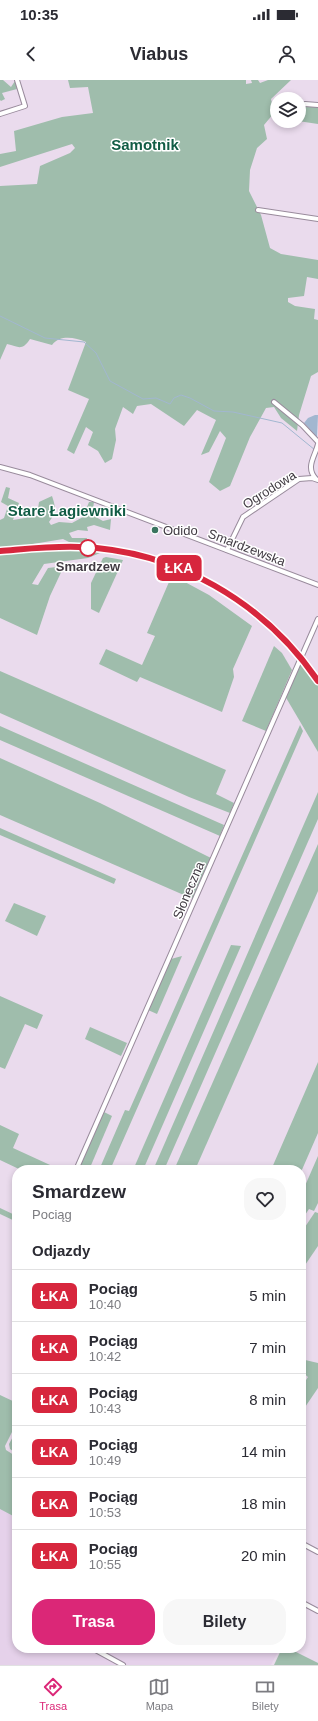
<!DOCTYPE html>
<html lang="pl">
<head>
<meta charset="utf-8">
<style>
  :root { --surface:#fff; --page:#f7f7f7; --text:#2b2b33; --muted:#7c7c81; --line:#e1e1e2; --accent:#db2777 }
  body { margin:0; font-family:Arial,sans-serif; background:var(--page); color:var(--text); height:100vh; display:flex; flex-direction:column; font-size:15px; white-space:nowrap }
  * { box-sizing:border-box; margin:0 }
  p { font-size:13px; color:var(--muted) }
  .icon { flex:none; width:22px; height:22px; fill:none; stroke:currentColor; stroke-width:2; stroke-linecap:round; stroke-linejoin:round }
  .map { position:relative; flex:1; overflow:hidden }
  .panel { position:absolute; left:12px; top:1085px; width:294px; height:488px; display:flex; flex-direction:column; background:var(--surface); border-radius:16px; box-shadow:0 2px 6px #0003 }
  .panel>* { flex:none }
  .badge { padding:0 8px; border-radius:6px; font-size:14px; line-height:26px }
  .fabs { position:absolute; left:270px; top:12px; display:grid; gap:8px }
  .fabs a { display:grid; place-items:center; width:36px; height:36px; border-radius:50%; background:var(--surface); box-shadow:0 2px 6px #0003; font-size:20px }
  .map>.badge { position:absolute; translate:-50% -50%; box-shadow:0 0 0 2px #fff }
  h2 { padding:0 20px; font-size:15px; line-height:36px }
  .round { display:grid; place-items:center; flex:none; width:42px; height:42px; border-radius:16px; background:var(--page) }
  .headline { display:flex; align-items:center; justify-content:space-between; height:68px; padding:0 20px }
  h1 { font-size:19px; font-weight:800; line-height:30px }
  .primary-button { display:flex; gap:8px; margin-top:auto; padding:8px 20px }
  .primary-button a { flex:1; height:46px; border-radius:16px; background:var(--accent); color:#fff; font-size:16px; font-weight:800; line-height:46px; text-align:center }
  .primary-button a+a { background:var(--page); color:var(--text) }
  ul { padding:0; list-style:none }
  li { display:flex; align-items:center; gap:12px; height:52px; padding:0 20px; border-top:1px solid var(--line) }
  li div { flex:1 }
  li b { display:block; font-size:15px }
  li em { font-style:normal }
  li .badge { min-width:44px; font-weight:700; text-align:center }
  .status { display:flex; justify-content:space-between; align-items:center; height:28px; padding:0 20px; background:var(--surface); direction:ltr }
  .status svg { height:11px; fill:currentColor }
  header { display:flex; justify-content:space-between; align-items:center; height:52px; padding:0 20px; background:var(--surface); font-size:18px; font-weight:800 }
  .menu { display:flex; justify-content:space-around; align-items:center; height:56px; border-top:1px solid var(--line); background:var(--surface); font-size:11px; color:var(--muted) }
  .menu a { display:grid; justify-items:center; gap:2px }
  .menu .active { color:var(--accent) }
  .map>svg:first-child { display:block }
  .built { fill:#e5d1ea }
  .green { fill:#9fbdac }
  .water { fill:#a2b7d0 }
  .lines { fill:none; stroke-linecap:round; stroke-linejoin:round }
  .stream { stroke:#a2b7d0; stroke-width:1 }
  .minor-casing { stroke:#998b9c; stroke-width:6 }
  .minor { stroke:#fff; stroke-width:4 }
  .rail { stroke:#8e8490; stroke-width:1; stroke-dasharray:5 5; stroke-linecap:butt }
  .line-casing { stroke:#fff; stroke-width:9 }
  .line { stroke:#d7263d; stroke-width:6 }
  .poi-dot { fill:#3a755f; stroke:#fff; stroke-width:1.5 }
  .stop-dot { fill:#fff; stroke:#d7263d; stroke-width:2 }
  .labels { text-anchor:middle; stroke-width:3; stroke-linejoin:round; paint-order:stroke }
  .street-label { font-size:13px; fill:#403a42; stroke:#fff }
  .poi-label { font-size:13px; fill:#403a42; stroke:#fff; text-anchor:start }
  .stop-label { font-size:13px; font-weight:bold; fill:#403a42; stroke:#fff }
  .quarter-label { font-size:15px; font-weight:bold; fill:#115c45; stroke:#fff }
</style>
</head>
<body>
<div class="status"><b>10:35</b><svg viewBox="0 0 49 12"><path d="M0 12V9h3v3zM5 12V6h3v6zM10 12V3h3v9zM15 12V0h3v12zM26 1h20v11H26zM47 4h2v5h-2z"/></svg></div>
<header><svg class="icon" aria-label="back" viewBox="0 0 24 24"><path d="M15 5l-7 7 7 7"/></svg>Viabus<svg class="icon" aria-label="person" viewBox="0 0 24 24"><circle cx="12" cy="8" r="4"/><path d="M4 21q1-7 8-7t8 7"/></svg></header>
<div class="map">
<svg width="318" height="1585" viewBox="0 0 318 1585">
  <rect width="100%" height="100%" fill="#eadbed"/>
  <path class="built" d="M0,1421L17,1430V1568H280L271,1585H0Z"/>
  <g class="green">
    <path d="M0,0H3L11,7L15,1L17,9L2,13L5,19L1,21L0,20Z"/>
    <path d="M68,0H246V4L252,3L251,0H258L260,3L268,0H291L271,19L274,33L264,45L267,59L257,68L250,90L249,111L261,135L270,168L281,174L318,180V199L307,197L304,216L318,218L304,216L288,218V222L295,226L315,229L314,239L318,240V292L311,296L299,335L297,351L281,338L274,327L266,328L250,357L230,406L220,411L209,402L226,358L220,351L209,372L201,375L216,340L197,330L184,346L151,324L137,326L133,334L123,327L115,349L116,360L112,379L105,383L98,371L88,365L93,352L86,347L74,374L67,370L89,319L68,310L86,262C75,258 61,254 52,265L30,259C22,271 19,267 7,264L0,280V106L37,104L40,86L70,73L75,68L72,64L0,87V74L16,71L14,51L62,37L93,33L88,7L70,8Z"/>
    <path d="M305,25L318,27V44L298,41L299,30Z"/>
    <path d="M6,407L10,408L8,418L19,423L13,440L37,436L39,422L52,416C56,427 56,433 49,442L51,445L59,442L72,443L83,437L89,422H94L92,435L103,441L111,439L110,450L94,445L87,447L88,451L78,450L69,453L72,458H87L86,464L69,462L63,459L21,466L0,468V440L4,438L8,426L1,422Z"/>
    <path d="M40,471H86L100,473L88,478L44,484L32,504L38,505L48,488L64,486L50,516L37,555L0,538V474Z"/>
    <path d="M106,477L123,480L99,533L91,529V503L103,478Z"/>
    <path d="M172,495L209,515L252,546L233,589L234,597L222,632L140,597L137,602L99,584L106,569L142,585L155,556L147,553Z"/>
    <path d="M274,566L282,573L292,590L266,651L242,641Z"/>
    <path d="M301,580L318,604V672L285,616Z"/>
    <path d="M0,591L226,690L216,714L234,723L230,733L189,717L0,633Z"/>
    <path d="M300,645L303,651L110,1090H99L125,1030L129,1031Z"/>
    <path d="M0,646L224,745L220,756L0,660Z"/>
    <path d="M0,678L100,723L211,778L193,819L0,735Z"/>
    <path d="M318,712V739L164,1090H153Z"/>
    <path d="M0,748L116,799L114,804L0,755Z"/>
    <path d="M318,764V811L195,1090H174Z"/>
    <path d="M14,823L46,836L37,856L5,841Z"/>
    <path d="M231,865L241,866L143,1090H133Z"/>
    <path d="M182,876L157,934L148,930L171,879Z"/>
    <path d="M0,916L43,935L37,949L25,944L5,989L0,987Z"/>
    <path d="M90,947L127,963L121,976L85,959Z"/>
    <path d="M318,982V1053L301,1092V1090H271Z"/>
    <path d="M104,1032L112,1036L89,1090H78Z"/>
    <path d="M0,1045L19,1054L13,1068L61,1090H21L0,1080Z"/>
    <path d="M318,1076V1123L314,1131L309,1129L301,1141V1115Z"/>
    <path d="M0,1128L17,1136V1142L0,1134Z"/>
    <path d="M315,1132L318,1133V1166L301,1191V1153Z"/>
    <path d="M301,1279L318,1283V1308L301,1333V1308L308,1297L301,1291Z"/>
    <path d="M0,1315L17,1323V1342L5,1366L6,1370L17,1377V1438L0,1429Z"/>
    <path d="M17,1349V1374L10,1369L9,1364Z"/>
    <path d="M282,1568H288L318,1583V1585H274Z"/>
  </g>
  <path class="water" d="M315,335H318L317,357L304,343L308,338Z"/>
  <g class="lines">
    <path class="stream" d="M0,236L45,258L84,262L96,273L110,301L143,319L156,318L170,324L174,318L181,315L190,318L214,331L233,332L282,343L315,370"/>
    <defs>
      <g id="minor">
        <path d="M305,24L318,25"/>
        <path d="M0,34L25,26L17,0"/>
        <path d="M258,130L318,139"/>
        <path d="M274,322L302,345L318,362"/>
        <path d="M0,387L30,395L318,505"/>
        <path d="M316,399C305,387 315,377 318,364"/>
        <path d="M227,470L243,437L299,399L312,398L318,400"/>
        <path d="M76,1090L318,539"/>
        <path d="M301,1463L318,1472"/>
        <path d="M301,1522L318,1531"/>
        <path d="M92,1568L123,1585"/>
      </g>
    </defs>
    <use href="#minor" class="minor-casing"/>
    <use href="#minor" class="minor"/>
    <path class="rail" d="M0,471C26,469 52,466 79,467C175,470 263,522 318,601"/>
  </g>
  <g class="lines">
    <defs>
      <path id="line" d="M0,471C26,469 52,466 79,467C175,470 264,522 318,601"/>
    </defs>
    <use href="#line" class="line-casing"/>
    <use href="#line" class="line"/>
  </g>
  <circle class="poi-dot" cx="155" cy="450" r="4"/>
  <circle class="stop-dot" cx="88" cy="468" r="8"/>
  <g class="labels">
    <g class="street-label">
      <text transform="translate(269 409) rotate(-32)" y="5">Ogrodowa</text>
      <text transform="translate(247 467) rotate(21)" y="5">Smardzewska</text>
      <text transform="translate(188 810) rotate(-67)" y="5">Słoneczna</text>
    </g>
    <g class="poi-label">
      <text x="163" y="455">Odido</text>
    </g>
    <g class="stop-label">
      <text x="88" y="491">Smardzew</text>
    </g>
    <g class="quarter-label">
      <text x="145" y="70">Samotnik</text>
      <text x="67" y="436">Stare Łagiewniki</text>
    </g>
  </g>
</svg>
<div class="fabs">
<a><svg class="icon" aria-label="layers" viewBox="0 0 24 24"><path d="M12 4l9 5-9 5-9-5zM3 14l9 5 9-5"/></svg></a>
</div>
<b class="badge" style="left:179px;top:488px;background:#d7263d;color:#fff">ŁKA</b>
<section class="panel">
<div class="headline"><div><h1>Smardzew</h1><p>Pociąg</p></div><a class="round"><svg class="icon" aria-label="heart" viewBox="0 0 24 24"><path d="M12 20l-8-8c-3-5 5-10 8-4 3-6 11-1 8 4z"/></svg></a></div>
<h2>Odjazdy</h2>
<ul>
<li><span class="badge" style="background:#d7263d;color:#fff">ŁKA</span><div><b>Pociąg</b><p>10:40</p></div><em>5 min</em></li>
<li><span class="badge" style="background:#d7263d;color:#fff">ŁKA</span><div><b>Pociąg</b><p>10:42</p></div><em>7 min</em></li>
<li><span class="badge" style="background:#d7263d;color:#fff">ŁKA</span><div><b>Pociąg</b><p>10:43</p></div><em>8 min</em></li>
<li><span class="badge" style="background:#d7263d;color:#fff">ŁKA</span><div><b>Pociąg</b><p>10:49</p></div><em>14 min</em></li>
<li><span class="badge" style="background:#d7263d;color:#fff">ŁKA</span><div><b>Pociąg</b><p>10:53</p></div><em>18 min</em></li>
<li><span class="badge" style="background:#d7263d;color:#fff">ŁKA</span><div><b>Pociąg</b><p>10:55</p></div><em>20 min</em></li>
</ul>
<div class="primary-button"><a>Trasa</a><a>Bilety</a></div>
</section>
</div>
<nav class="menu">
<a class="active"><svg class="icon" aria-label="directions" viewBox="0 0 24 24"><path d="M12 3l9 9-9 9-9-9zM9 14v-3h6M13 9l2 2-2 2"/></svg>Trasa</a>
<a><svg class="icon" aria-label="map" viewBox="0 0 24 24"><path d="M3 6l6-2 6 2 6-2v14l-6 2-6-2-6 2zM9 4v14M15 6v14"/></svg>Mapa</a>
<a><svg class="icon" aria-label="tickets" viewBox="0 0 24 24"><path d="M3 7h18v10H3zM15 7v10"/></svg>Bilety</a>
</nav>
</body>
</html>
